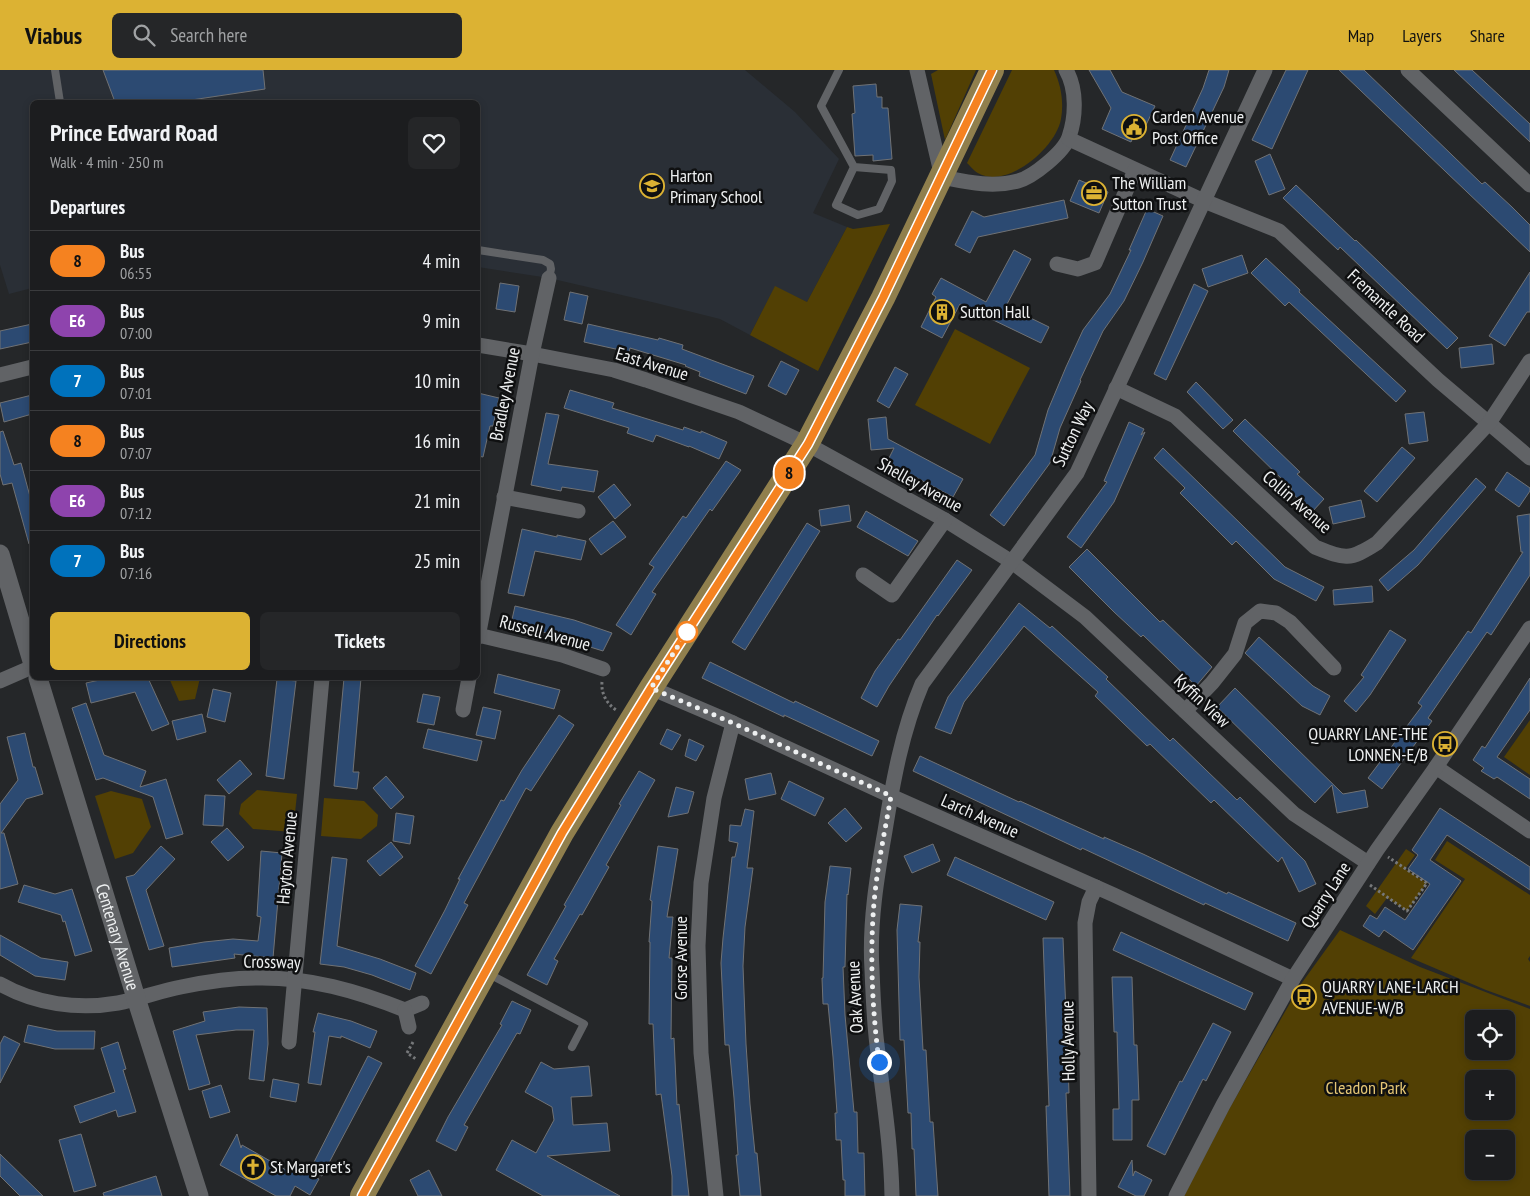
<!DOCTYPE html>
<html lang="en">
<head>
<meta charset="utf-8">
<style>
  :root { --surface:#1c1d1f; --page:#252628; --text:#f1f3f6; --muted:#a0a2a4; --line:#3a3b3d; --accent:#dcb233 }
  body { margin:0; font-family:"PT Sans Narrow",sans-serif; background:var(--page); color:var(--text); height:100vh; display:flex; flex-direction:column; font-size:19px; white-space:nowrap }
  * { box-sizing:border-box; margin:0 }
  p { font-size:16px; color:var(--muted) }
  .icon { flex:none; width:28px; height:28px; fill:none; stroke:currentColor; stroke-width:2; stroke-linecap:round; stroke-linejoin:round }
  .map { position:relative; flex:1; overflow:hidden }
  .details { position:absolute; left:30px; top:30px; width:450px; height:580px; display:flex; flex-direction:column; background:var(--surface); border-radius:8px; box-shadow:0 2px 8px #0003,0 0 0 1px var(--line) }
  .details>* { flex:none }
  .badge { padding:0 10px; border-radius:16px; font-size:18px; line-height:32px }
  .tools { position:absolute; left:1465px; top:940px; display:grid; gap:10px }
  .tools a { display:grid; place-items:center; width:50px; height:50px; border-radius:8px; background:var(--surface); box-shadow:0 2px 8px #0003,0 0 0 1px var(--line); font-size:25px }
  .you { position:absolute; width:25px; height:25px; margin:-12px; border:4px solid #fff; border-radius:50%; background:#1a73e8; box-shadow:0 0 0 8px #1a73e833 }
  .map>.badge { position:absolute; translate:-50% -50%; box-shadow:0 0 0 2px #fff }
  h2 { padding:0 20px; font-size:19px; line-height:45px }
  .round { display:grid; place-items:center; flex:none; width:52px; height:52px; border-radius:8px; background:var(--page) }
  .head { display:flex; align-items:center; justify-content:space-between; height:85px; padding:0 20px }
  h1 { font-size:24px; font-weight:700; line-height:38px }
  .button { display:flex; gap:10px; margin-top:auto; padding:10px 20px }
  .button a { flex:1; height:58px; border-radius:8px; background:var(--accent); color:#111; font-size:20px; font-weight:700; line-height:58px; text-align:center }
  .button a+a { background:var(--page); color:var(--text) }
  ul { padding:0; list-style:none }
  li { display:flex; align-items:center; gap:15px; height:60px; padding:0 20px; border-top:1px solid var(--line) }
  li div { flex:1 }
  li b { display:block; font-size:19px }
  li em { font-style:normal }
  li .badge { min-width:55px; font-weight:700; text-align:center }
  header { display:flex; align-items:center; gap:30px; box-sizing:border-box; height:70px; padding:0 25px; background:var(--accent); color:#111 }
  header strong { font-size:24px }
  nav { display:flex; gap:28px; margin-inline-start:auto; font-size:18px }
  .search { width:350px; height:45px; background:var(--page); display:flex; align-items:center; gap:12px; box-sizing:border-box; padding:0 18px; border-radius:8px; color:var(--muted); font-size:19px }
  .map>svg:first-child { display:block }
  .built { fill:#2a2f36 }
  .green { fill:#524004; fill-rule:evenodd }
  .building { fill:#2c4a72; stroke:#707275 }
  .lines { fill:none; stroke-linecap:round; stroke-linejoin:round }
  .path { stroke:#76787a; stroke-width:3; stroke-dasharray:2.5 2.5; stroke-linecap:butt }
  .service { stroke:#616366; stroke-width:8 }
  .minor { stroke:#616366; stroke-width:15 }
  .tertiary { stroke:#616366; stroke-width:19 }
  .primary { stroke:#907f4d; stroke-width:24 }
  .line-casing { stroke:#fff; stroke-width:11 }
  .line { stroke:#f58220; stroke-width:8 }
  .walk { stroke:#eef0f1; stroke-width:5; stroke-dasharray:0 9 }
  .stop-dot { fill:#fff; stroke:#f58220; stroke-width:2.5 }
  .labels { text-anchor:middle; stroke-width:5; stroke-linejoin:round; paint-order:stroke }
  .poi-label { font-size:18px; fill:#eef0f1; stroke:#0f1011; text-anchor:start }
  .street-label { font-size:18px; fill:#eef0f1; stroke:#0f1011 }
  .park-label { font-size:18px; fill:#e5c675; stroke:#0f1011 }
</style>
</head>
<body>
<header>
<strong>Viabus</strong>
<div class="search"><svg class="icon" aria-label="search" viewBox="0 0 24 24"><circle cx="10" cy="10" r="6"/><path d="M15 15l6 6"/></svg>Search here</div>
<nav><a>Map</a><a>Layers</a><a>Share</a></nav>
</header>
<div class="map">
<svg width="1530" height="1126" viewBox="0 0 1530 1126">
  <rect width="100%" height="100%" fill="#252729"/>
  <path class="built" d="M0,0H745L795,42L839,89L813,143L847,157L807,232L775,217L750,265L720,249L656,233L549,208L478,197V32H32V218L9,224L0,195Z"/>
  <g class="green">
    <path d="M938,0H976L945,70L931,4Z"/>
    <path d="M1012,0H1054C1061,15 1064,32 1061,49C1056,77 1011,116 982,105C976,103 972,98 967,93Z"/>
    <path d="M890,154L818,301L750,265L775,216L807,232L847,157L853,159Z"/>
    <path d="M955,259L1030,298L990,374L915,335Z"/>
    <path d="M169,608H200L195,629L179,631Z"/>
    <path d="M1530,650V705L1504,687Z"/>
    <path d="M257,720L297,724L293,762L253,759L239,744L241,734Z"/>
    <path d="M111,721L142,729L151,757L133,783L115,789L95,726Z"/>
    <path d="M324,728L364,731L378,745L377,756L361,769L321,766Z"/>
    <path d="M1447,771L1530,825V886L1528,889L1530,892V936L1486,920L1411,888L1465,809L1435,790Z"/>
    <path d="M1406,779L1415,785L1405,799L1427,813L1407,841L1387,828L1375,844L1366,836Z"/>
    <path d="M1340,860L1420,897L1530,939V1126H1184L1228,1041L1301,914ZM1474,949H1506V981H1474ZM1474,1009H1506V1041H1474ZM1474,1069H1506V1101H1474Z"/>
  </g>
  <g class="building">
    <path d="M103,0H263L265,19L178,32H115Z"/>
    <path d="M1089,0H1110L1122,22L1155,36L1146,55L1140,52L1131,72L1102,59L1111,38Z"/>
    <path d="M1209,0H1229L1224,17L1186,97L1170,90L1203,18Z"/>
    <path d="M1286,0H1308L1272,79L1252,70Z"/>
    <path d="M1339,0H1364L1482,114L1485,112L1512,137L1530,155V182Z"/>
    <path d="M1454,0H1472L1530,54V72Z"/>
    <path d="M876,14L877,27H882V38H888L892,89L873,91V85L855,86L852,44L855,43L853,16Z"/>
    <path d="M1270,84L1285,119L1269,125L1255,91Z"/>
    <path d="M1079,110L1108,122L1099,143L1070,131Z"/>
    <path d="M1296,115L1355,171L1356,170L1458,268L1447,279L1340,177L1338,180L1283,128Z"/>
    <path d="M1064,130L1068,148L978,167L970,183L955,175L972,141L984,147Z"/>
    <path d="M1147,139L1163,146L1143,192L1124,231L1103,261L1080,310L1081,311L1060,358L1050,393L1004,456L990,445L1035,385L1048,340L1066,297L1083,260L1110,224L1131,180H1129Z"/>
    <path d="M1014,180L1031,189L1006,236L1049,257L1041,273L960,234L942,268L921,257L936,227L932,224L941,208L986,232Z"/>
    <path d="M1242,185L1248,203L1208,217L1202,199Z"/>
    <path d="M1266,188L1300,220L1299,222L1406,321L1396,332L1289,232L1285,236L1251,203Z"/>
    <path d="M1530,202V242H1527L1505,276L1489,266Z"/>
    <path d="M500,213L519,216L515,242L496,239Z"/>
    <path d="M1194,214L1208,221L1166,310L1154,304Z"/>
    <path d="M570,222L588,226L582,254L564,250Z"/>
    <path d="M32,254V272L0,279V261Z"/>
    <path d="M588,254L658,270L659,268L683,275L682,279L754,306L746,324L699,306L700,302L685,296L686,295L630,278L629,282L584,272Z"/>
    <path d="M1492,274L1494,294L1461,298L1459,278Z"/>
    <path d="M781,291L799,300L786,325L768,316Z"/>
    <path d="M895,297L908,304L889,338L877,331Z"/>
    <path d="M1196,312L1233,350L1223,359L1187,322Z"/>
    <path d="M570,320L614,333L612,338L683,360L684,357L701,363V361L727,372L719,389L689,376V377L656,365L653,372L627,363L629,358L564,338Z"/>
    <path d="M478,323L499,328L493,356H490L483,387L478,386Z"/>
    <path d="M32,325V344L4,352L0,333Z"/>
    <path d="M1424,342L1428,371L1409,374L1405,344Z"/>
    <path d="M546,343L559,345L548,394L598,401L594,422L562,417L561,421L531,415Z"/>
    <path d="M886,347L888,369L963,409L953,427L887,392L894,378L871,380L868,349Z"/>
    <path d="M1245,349L1300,402L1297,404L1324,429L1312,442L1290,421L1292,419L1233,361Z"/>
    <path d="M1129,352L1144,359L1141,365L1145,362L1114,432L1081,478L1067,467L1107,412L1104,411Z"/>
    <path d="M3,361L14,395L21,393L32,434V473L29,474L12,413L3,415L0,404V362Z"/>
    <path d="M1402,377L1415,388L1377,432L1364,421Z"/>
    <path d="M1163,378L1285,497L1324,517L1316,531L1274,509L1236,471L1232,475L1180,423L1185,418L1154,388Z"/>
    <path d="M726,391L741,400L712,441L710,439L652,522L656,524L631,565L616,555L654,497L649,494L683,446L686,448Z"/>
    <path d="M1507,402L1530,418V421L1519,437L1495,420Z"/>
    <path d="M1476,408L1486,417L1418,495L1388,521L1379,510L1414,480Z"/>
    <path d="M614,414L631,435L615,449L598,427Z"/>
    <path d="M1361,430L1365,447L1333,454L1329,437Z"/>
    <path d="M849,435L851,451L821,456L819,440Z"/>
    <path d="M866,441L918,471L908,486L857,457Z"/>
    <path d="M1530,444V505L1491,565L1487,562L1428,648L1432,651L1382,719L1368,708L1422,636L1418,633L1468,561L1471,563L1523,482H1521L1517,446Z"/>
    <path d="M613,451L626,467L601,485L589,469Z"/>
    <path d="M807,453L820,461L745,580L732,572Z"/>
    <path d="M522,459L557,467V465L586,471L581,490L535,481L524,526L508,523Z"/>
    <path d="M1087,479L1160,552L1163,550L1212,597L1196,616L1143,565L1141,567L1114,542L1069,497Z"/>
    <path d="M957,490L972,500L938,546L937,545L889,616L877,637L861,628L875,601L898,569L900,570Z"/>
    <path d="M1372,516L1373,532L1334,535L1333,520Z"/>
    <path d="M1019,533L1050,558L1052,556L1108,607L1106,609L1170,671L1173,668L1237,730L1240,727L1305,791L1316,814L1299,822L1282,787L1278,792L1214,730L1211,733L1150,674L1147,676L1095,626L1098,622L1024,556L964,632L951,664L935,658L948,627Z"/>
    <path d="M515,536L574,550L612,563L603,581L574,572V570L511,554Z"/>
    <path d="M1390,560L1406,570L1370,625L1356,642L1344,631L1364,607L1361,605Z"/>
    <path d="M1259,567L1313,616L1330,626L1320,645L1302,636L1245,583Z"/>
    <path d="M710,592L794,633L795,631L879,671L872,686L784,645V647L702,608Z"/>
    <path d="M498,604L560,620L554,639L494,623Z"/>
    <path d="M109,608H148L169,654L152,661L135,622L91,633L86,613Z"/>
    <path d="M344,608H361L353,702H359L357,719L334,716Z"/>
    <path d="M1530,608V640L1497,687L1530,709V729L1497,707L1494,709L1481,701L1484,698L1473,690L1482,676L1485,678Z"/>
    <path d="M277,609L296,611L284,709L266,706Z"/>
    <path d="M1235,618L1343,724L1365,720L1368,737L1337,743L1332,715L1315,733L1217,637Z"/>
    <path d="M213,619L231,623L225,652L207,647Z"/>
    <path d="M423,624L440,627L434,655L417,652Z"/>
    <path d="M86,633L104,685L146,701L140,717L166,709L183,764L166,769L153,727L103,708L96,710L72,638Z"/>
    <path d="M483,637L501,641L495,669L476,665Z"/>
    <path d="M202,644L206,662L177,670L172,651Z"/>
    <path d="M559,645L574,655L531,721L526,718L464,833L468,835L431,904L415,896L445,840L460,809H458L501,730L504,731L522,700Z"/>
    <path d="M428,659L482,671L477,691L423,678Z"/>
    <path d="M667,659L681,665L672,680L660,674Z"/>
    <path d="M25,663L33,697H35L43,724L26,729L1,763H4L18,814L0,819V734L18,710L7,667Z"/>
    <path d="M689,669L704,676L696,691L685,686Z"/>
    <path d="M920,686L1019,732L1020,731L1104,769V767L1143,784L1227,824L1228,822L1296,853L1288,871L1205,833L1204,835L1082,778L1081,780L913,701Z"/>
    <path d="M240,690L252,704L229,724L217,710Z"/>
    <path d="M639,701L655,710L606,795L609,797L582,845L580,844L554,889L558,891L547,915L527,905L566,836L564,835L621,735L619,734Z"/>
    <path d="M771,703L776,724L749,730L745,709Z"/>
    <path d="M386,706L404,727L391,739L373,718Z"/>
    <path d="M789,711L824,728L815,746L781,729Z"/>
    <path d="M676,717L694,722L688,743L668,747Z"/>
    <path d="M205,725L225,726L223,756L203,755Z"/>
    <path d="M845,738L862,758L846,772L828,753Z"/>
    <path d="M1440,738L1530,797V820L1447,765L1430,790L1461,811L1413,880L1384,860L1379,867L1363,856L1370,845L1377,849L1385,837L1405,850L1430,814L1408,799L1418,785L1412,780Z"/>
    <path d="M745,739L754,741L747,798H753L745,857L743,896L746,974L750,1034L755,1083H757L761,1126H740L736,1085H738L734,1028L729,975H725L721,893L723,868L732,787H735L738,773L729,771L730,755L741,756Z"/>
    <path d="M396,743L414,746L410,774L393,771Z"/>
    <path d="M227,758L244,777L228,791L211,772Z"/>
    <path d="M391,772L403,787L380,806L367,791Z"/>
    <path d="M933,774L940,791L912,803L904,786Z"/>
    <path d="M161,776L175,789L146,820L164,876L149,880L126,807L134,805Z"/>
    <path d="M658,776L678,779L667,847H673L669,888H672L671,969L674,968L677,1035L679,1034L689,1126H672V1106L661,1024L656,1025L653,954H649L650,872H649L652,831L650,830Z"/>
    <path d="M261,781L282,783L273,888L234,884L235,888L172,897L169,878L204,872L233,869L258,871L261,847L257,846Z"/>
    <path d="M332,787L347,789L337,876L380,889L416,903L410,920L372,905L344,897L320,894Z"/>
    <path d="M955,787L1054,832L1046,850L947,805Z"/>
    <path d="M830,796L851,798L848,825L847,824L845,897H843L845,945L854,1042H857L858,1083H864L865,1126H845V1110H843L841,1070H836L835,1043H837L833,987L828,934H823L822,908H823L825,832Z"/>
    <path d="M24,815L55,824L72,819L92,881L75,886L65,851L63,852L61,845L18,832Z"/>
    <path d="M900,834L922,836L918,872H920L919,907L923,980H926L930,1052H933L938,1126H916L914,1079H912L911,1043H908L904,970H900L897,860Z"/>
    <path d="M1121,862L1253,923L1245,940L1113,880Z"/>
    <path d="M0,865L41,888L68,892L65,910L35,906L0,885Z"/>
    <path d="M1043,868H1063L1067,968L1069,1023H1066L1070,1126H1049L1046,1036H1049Z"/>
    <path d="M1112,907H1132L1134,975H1137L1139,1030H1132V1070H1113V1039H1119L1117,962H1114Z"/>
    <path d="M512,931L531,940L520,964L517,963L464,1055L468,1057L456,1081L436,1071L448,1047L502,955L500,954Z"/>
    <path d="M239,937L267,938L268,974L264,1011L249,1009L254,960H236L196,965L210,1014L189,1020L173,961L205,951L203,942Z"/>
    <path d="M318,943L351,951L377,961L370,978L341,966V968L329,966L321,1015L308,1013L315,962H313Z"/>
    <path d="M1213,953L1231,962L1206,1011L1203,1009L1165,1085L1147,1076L1180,1011L1182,1012Z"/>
    <path d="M28,955L57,961H95L94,979H55L24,972Z"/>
    <path d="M4,966L20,974L0,1013V974Z"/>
    <path d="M118,972L126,999L123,1000L136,1042L118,1047L116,1040L80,1053L74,1036L115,1022L101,978Z"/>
    <path d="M368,986L382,993L322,1106L310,1100Z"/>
    <path d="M541,992L554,999L589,996L592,1026L571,1027L573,1055L607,1053L610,1081L547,1086L620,1126H543L496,1100L512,1070L536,1083L554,1050L552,1037L525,1022Z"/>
    <path d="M273,1009L299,1014L296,1032L270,1027Z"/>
    <path d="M221,1015L230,1042L210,1048L202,1021Z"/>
    <path d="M81,1064L96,1116L74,1122L59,1070Z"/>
    <path d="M237,1064L241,1078L242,1075L286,1100L289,1093L319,1109L310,1125L295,1116L290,1126H276L220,1095Z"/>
    <path d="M0,1084L43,1126H20L0,1106Z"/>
    <path d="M1132,1090L1133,1106L1135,1101L1152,1110L1144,1126H1136L1118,1117Z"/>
    <path d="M429,1100L442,1126H418L410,1110Z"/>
    <path d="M156,1106L162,1126H104L103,1123Z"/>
  </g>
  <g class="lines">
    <g class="path">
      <path d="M602,612C601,623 606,633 616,640"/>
      <path d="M1370,815L1407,841L1427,813L1388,787"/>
      <path d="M413,972L407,983L416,989"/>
    </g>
    <g class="service">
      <path d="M55,0L60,32"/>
      <path d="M839,0L821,36L854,97L891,100L892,111L879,139L858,145L836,135L854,97"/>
      <path d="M478,180L543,190L550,194L551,199L549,208"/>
      <path d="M487,903L584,954L572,977"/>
    </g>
    <g class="minor">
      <path d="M917,0L942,107C967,112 992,118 1018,111C1033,107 1064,82 1069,67C1076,47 1077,19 1066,0"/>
      <path d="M1408,0L1530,115"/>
      <path d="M1069,69L1204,131L1279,161L1438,310L1530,388"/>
      <path d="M1057,194L1078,199L1095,193L1135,100"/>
      <path d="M478,275L532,284L614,300L646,310L739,342L807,374L945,450L1012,492L1085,547L1294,744L1368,793"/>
      <path d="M0,305L32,297"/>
      <path d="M1116,318L1175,346L1315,477C1345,489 1349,491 1377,473L1489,353L1530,291"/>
      <path d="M504,427L578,441"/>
      <path d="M863,505L892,525L945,450"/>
      <path d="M478,565L562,585L603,599"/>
      <path d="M478,567L532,284L549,208"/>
      <path d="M0,611L32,597"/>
      <path d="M651,618L733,653L891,726L1114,825L1293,909"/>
      <path d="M463,640L469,608"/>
      <path d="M1185,641L1212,613L1235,584L1245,553L1260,541L1276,543L1290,552L1334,598"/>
      <path d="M1436,697L1530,761"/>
      <path d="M0,914C35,934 78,940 118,933C139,929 160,921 181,917C205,912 232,908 257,908C309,907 357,921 405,940"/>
      <path d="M405,940L422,933"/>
      <path d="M405,940L409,957"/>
      <path d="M289,972L322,608"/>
      <path d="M716,1126L701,983L698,876L701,813L714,728L733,653"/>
      <path d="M892,1126C891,1075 883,1026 877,975C874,951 873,925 872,900C869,854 877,806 885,761C893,711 902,661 922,614L1077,403L1265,0"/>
      <path d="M1089,1126L1085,853L1089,832L1096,817"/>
      <path d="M1176,1126L1223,1035L1293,909L1377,780L1436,697L1530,558"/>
    </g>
    <g class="tertiary">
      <path d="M0,484L32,591"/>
      <path id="s1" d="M38,608L136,928L199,1126"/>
    </g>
    <path class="primary" d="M362,1126L562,763L651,618L807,374L883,228L992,0"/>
  </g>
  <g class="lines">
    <defs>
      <path id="line" d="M362,1126L562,763L651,618L808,374L883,228L992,0"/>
    </defs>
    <use href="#line" class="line-casing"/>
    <use href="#line" class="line"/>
    <path class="walk" d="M687,562L651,618L733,653L891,726C884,766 875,807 873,847C870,896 873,944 879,992"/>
  </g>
  <defs>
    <symbol id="civic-ring" viewBox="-11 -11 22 22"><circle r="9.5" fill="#0f1011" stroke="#dcb233" stroke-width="1.5"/><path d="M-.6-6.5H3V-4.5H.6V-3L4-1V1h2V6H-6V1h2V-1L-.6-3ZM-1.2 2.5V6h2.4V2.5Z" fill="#dcb233"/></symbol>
    <symbol id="school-ring" viewBox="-11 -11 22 22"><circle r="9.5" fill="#0f1011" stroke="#dcb233" stroke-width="1.5"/><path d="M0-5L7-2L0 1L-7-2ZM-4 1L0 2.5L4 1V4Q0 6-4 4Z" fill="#dcb233"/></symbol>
    <symbol id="office-ring" viewBox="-11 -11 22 22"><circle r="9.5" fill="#0f1011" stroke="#dcb233" stroke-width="1.5"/><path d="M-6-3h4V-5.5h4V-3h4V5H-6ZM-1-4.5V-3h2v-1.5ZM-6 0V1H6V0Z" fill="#dcb233"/></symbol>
    <symbol id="building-ring" viewBox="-11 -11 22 22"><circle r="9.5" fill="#0f1011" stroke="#dcb233" stroke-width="1.5"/><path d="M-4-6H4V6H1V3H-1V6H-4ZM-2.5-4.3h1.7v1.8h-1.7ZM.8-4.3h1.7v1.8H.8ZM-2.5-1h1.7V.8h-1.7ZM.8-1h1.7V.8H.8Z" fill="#dcb233"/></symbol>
    <symbol id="bus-ring" viewBox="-11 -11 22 22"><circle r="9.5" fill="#0f1011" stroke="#dcb233" stroke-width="1.5"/><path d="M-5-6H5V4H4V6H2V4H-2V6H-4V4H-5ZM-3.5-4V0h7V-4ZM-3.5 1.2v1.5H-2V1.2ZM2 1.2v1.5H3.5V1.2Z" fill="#dcb233"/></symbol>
    <symbol id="church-ring" viewBox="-11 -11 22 22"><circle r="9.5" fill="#0f1011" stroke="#dcb233" stroke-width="1.5"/><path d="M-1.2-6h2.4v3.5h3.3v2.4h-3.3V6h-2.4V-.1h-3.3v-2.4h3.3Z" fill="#dcb233"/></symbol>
  </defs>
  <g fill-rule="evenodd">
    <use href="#civic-ring" x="1120" y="43" width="28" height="28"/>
    <use href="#school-ring" x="638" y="102" width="28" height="28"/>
    <use href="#office-ring" x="1080" y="109" width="28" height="28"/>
    <use href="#building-ring" x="928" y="228" width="28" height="28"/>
    <use href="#bus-ring" x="1431" y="660" width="28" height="28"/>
    <use href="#bus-ring" x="1290" y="913" width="28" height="28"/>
    <use href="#church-ring" x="239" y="1083" width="28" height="28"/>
  </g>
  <circle class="stop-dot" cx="687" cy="562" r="10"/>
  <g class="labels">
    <g class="poi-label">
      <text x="1152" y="53">Carden Avenue<tspan x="1152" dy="21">Post Office</tspan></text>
      <text x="670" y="112">Harton<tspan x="670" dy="21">Primary School</tspan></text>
      <text x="1112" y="119">The William<tspan x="1112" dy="21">Sutton Trust</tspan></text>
      <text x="960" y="248">Sutton Hall</text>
      <text x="1428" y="670" text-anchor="end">QUARRY LANE-THE<tspan x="1428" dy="21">LONNEN-E/B</tspan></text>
      <text x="1322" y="923">QUARRY LANE-LARCH<tspan x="1322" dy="21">AVENUE-W/B</tspan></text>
      <text x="270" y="1103">St Margaret's</text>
    </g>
    <g class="street-label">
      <text transform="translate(1386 236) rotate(43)" y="6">Fremantle Road</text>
      <text transform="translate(652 294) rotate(17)" y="6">East Avenue</text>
      <text transform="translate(505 324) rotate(-79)" y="6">Bradley Avenue</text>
      <text transform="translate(1073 364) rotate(-64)" y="6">Sutton Way</text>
      <text transform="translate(920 415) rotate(29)" y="6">Shelley Avenue</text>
      <text transform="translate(1297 432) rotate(41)" y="6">Collin Avenue</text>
      <text transform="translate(545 563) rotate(15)" y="6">Russell Avenue</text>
      <text transform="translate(1202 631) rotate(43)" y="6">Kyffin View</text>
      <text transform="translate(980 746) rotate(24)" y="6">Larch Avenue</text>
      <text transform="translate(287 788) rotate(-85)" y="6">Hayton Avenue</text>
      <text transform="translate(1326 825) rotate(-57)" y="6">Quarry Lane</text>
      <text dy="6" stroke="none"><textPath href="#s1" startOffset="271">Centenary Avenue</textPath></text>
      <text transform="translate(681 888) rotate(-90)" y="6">Gorse Avenue</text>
      <text transform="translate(272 892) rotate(1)" y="6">Crossway</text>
      <text transform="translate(855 927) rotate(-93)" y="6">Oak Avenue</text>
      <text transform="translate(1068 971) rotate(-91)" y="6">Holly Avenue</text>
    </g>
    <g class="park-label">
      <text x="1366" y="1024">Cleadon Park</text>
    </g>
  </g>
</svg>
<div class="tools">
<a><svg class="icon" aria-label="locate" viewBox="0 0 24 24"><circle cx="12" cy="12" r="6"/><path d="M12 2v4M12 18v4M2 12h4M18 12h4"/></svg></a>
<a>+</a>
<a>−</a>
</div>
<div class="you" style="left:879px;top:992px"></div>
<b class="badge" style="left:789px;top:403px;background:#f58220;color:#111">8</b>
<section class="details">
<div class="head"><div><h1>Prince Edward Road</h1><p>Walk · 4 min · 250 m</p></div><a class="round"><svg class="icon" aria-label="heart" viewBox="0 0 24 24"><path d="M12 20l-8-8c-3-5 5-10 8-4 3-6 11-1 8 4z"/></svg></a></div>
<h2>Departures</h2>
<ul>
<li><span class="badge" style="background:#f58220;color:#111">8</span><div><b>Bus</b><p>06:55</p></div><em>4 min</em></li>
<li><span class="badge" style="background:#8e44ad;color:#fff">E6</span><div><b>Bus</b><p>07:00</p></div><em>9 min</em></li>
<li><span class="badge" style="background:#0072bc;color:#fff">7</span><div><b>Bus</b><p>07:01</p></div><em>10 min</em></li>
<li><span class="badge" style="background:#f58220;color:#111">8</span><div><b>Bus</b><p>07:07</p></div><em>16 min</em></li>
<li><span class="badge" style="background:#8e44ad;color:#fff">E6</span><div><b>Bus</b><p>07:12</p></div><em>21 min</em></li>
<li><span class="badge" style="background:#0072bc;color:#fff">7</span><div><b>Bus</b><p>07:16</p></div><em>25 min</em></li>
</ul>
<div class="button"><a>Directions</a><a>Tickets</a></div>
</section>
</div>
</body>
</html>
